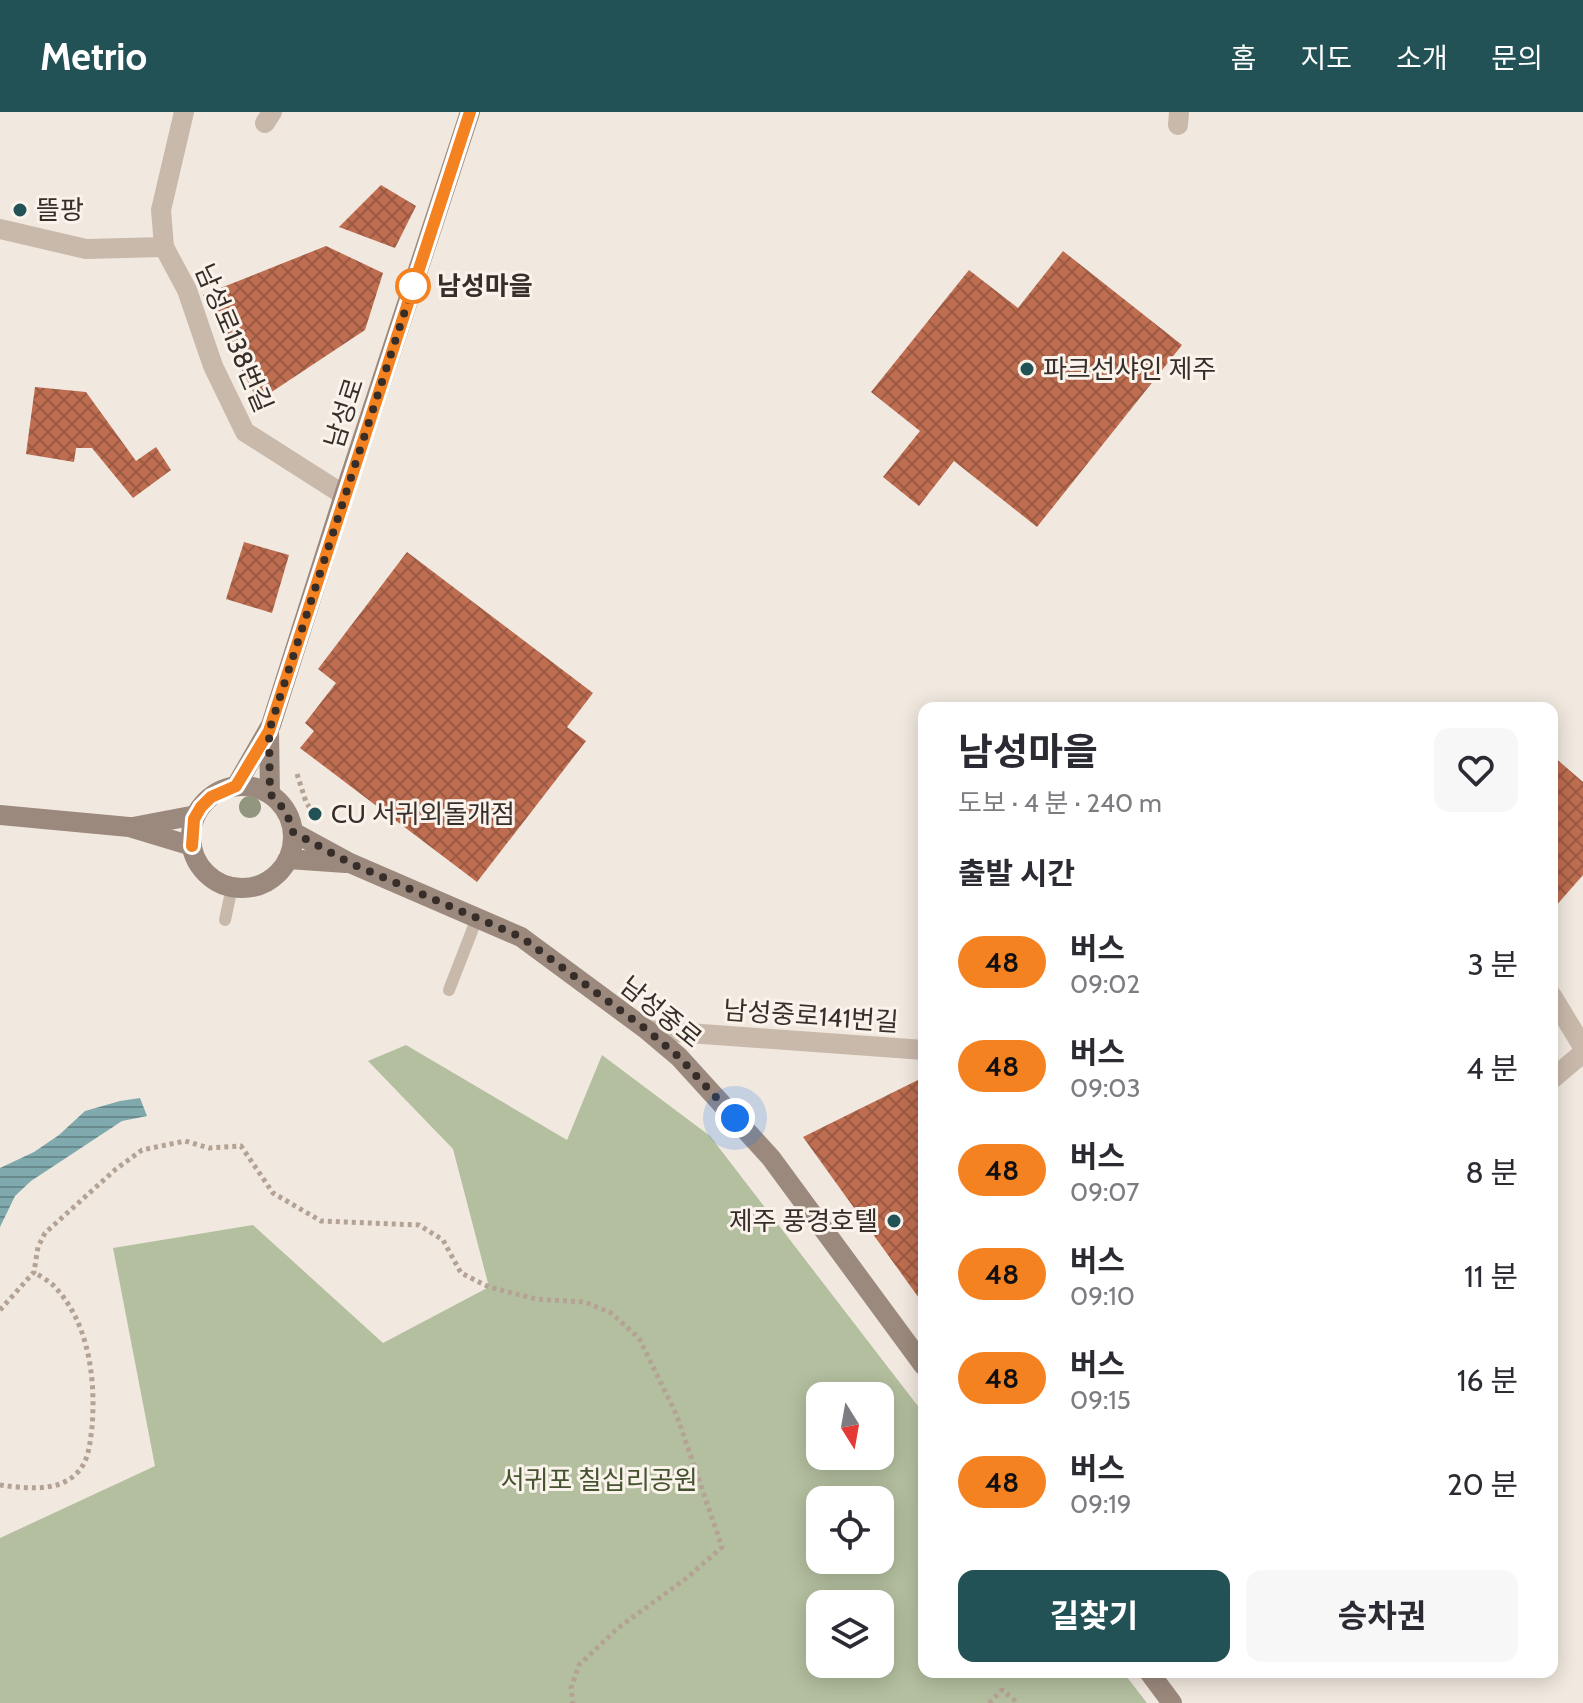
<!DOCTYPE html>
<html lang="ko">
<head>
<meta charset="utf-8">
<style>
  :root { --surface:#fff; --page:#f7f7f7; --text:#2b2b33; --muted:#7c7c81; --accent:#225156 }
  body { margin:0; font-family:Cabin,"Noto Sans KR",sans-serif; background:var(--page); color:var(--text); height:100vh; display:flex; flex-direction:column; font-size:30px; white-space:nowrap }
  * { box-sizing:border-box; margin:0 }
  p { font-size:26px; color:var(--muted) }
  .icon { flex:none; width:44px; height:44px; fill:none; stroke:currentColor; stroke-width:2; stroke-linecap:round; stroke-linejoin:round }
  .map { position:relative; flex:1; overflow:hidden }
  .drawer { position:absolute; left:918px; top:590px; width:640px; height:976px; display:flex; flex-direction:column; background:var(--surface); border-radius:16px; box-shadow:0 4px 20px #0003 }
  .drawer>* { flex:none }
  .badge { padding:0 16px; border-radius:26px; font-size:28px; line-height:52px }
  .needle { width:52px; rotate:169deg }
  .tools { position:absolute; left:806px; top:1270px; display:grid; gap:16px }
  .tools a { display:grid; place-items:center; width:88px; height:88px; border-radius:16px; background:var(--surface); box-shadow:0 4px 20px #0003; font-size:40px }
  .you { position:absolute; width:40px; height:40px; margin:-20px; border:6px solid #fff; border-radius:50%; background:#1a73e8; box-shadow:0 0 0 12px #1a73e833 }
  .map>.badge { position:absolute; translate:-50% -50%; box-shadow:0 0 0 4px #fff }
  h2 { padding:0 40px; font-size:30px; line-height:72px }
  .round { display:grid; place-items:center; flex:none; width:84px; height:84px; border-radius:16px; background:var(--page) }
  .headline { display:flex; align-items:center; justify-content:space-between; height:136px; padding:0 40px }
  h1 { font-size:38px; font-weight:700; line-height:60px }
  .button { display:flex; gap:16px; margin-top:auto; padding:16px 40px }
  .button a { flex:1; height:92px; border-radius:16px; background:var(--accent); color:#fff; font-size:32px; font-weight:700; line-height:92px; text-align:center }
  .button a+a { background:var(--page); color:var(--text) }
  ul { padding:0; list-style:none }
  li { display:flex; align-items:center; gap:24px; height:104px; padding:0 40px }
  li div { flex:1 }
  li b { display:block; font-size:30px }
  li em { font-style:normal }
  li .badge { min-width:88px; font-weight:700; text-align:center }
  header { display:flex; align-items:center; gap:48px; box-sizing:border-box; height:112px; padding:0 40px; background:var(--accent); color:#fff }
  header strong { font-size:38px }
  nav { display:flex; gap:44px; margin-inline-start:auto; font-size:28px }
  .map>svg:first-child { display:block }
  .park { fill:#b4bf9f; fill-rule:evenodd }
  .water { fill:url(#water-rules) }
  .building { fill:url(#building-cross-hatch) }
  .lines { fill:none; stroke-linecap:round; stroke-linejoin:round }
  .path { stroke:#b4a395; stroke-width:5; stroke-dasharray:4 4; stroke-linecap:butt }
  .lane { stroke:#c9b9ab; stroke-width:12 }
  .street { stroke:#c9b9ab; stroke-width:20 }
  .secondary { stroke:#9c897d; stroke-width:20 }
  .tree { fill:#92967e }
  .line-casing { stroke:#fff; stroke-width:18 }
  .line { stroke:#f58220; stroke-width:12 }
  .walk { stroke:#372e2a; stroke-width:8; stroke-dasharray:0 14.4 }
  .poi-dot { fill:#225156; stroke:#f9f3eb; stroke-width:3 }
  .stop-dot { fill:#fff; stroke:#f58220; stroke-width:4 }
  .labels { text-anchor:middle; stroke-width:6; stroke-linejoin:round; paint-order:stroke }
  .poi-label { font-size:26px; fill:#372e2a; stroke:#f9f3eb; text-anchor:start }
  .stop-label { font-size:26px; font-weight:bold; fill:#372e2a; stroke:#f9f3eb; text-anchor:start }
  .street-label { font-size:26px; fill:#372e2a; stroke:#f9f3eb }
  .park-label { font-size:26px; fill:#45532f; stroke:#f9f3eb }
</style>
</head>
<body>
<header>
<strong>Metrio</strong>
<nav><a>홈</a><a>지도</a><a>소개</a><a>문의</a></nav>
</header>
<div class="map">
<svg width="1583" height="1591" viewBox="0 0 1583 1591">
  <defs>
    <pattern id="water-rules" width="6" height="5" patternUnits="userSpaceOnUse" patternTransform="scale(2)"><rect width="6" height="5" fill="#7fa9ac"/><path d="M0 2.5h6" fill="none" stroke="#698a8c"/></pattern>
    <pattern id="building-cross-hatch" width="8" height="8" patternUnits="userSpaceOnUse" patternTransform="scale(2)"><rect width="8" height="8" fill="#be6d50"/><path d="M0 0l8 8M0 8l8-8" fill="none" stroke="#9b5a43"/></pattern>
  </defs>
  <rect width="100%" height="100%" fill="#f1e9df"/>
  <path class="park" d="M406,933L567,1028L602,943L710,1024L924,1302V1560H1123L1147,1591H0V1426L155,1354L113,1136L253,1113L383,1231L489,1175L453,1037L368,949ZM820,1284H880V1344H820ZM820,1388H880V1448H820ZM820,1492H880V1552H820Z"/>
  <path class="water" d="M140,986L147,1004L122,1009L31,1069L15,1084L0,1115V1056L34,1040L59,1023L85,999L120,989Z"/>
  <g class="building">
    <path d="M381,73L416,94L395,136L339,115Z"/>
    <path d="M326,134L383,161L365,218L258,289L203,183Z"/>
    <path d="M1063,139L1182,233L1037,415L954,349L919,394L883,365L920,319L871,280L969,158L1018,196Z"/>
    <path d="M35,275L86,280L136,349L156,335L171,358L133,386L92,336H76L74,350L26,342Z"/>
    <path d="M244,430L289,443L272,501L226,487Z"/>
    <path d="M407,440L593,581L567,615L586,629L477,770L300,636L314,619L305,611L336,571L318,557Z"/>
    <path d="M1553,644L1583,670V763L1554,796L1552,794Z"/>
    <path d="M924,965V1193L803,1025Z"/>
  </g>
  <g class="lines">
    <g class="path">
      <path d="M297,662L306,690L313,701"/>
      <path d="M194,757L201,765L213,773"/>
      <path d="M252,778L280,769"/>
      <path d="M0,1198L34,1160L38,1135L45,1121L116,1057L142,1038L185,1029L209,1036L241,1034L273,1081L321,1109L419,1113L443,1128L461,1161L489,1175L536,1187L585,1190L611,1201L639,1226L677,1304L722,1435L688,1465L618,1516L579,1553L571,1576L573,1591"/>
      <path d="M0,1373C24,1376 58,1381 77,1361C89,1349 90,1331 92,1315C96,1268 89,1210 54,1174C49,1169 40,1164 34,1160"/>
      <path d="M989,1591L1002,1578L1018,1591"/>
    </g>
    <g class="lane">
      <path d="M225,808L232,775"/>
      <path d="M449,878L477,806"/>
    </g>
    <g class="street">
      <path d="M184,0L161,98L164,135L187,178L213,254L245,320L344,383"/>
      <path d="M265,11L272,0"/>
      <path d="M1178,13L1179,0"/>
      <path d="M0,117L86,137L164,135"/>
      <path d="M1552,884L1583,935"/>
      <path d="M647,918L924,938"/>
      <path d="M1552,967L1583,941"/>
    </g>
    <g class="secondary">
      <path d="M269,619L270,682"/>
      <path d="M236,674L271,613L344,383L470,0"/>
      <circle cx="242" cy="725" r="51"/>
      <path d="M0,703L129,715L192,734"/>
      <path d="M133,715L196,703"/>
      <path d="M293,720L350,751L521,825L647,918L679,945L771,1046L924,1254"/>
      <path d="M288,747L346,751"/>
      <path d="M1149,1560L1172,1591"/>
    </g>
  </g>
  <circle class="tree" cx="250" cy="695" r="11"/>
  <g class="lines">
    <defs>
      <path id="line" d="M192,734L194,707L201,695L211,685L236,674L269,619L470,0"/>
    </defs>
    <use href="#line" class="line-casing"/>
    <use href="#line" class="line"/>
    <path class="walk" d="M413,174L269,619L270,682C283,694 289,704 293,720L350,751L521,825L647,918L679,945L735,1006"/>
  </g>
  <g class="poi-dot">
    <circle cx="20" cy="98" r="8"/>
    <circle cx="1027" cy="257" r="8"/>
    <circle cx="315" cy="702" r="8"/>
    <circle cx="894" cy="1109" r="8"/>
  </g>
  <circle class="stop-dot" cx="413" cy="174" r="16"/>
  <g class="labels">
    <g class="poi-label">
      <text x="36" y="107">뜰팡</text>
      <text x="1043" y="266">파크선샤인 제주</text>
      <text x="331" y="711">CU 서귀외돌개점</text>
      <text x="878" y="1118" text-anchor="end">제주 풍경호텔</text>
    </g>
    <g class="stop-label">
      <text x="437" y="183">남성마을</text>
    </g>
    <g class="street-label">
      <text transform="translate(234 226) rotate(67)" y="9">남성로138번길</text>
      <text transform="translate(344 301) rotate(-72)" y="9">남성로</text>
      <text transform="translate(661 900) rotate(39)" y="9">남성중로</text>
      <text transform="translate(811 904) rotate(4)" y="9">남성중로141번길</text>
    </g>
    <g class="park-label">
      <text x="599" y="1377">서귀포 칠십리공원</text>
    </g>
  </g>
</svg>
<div class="tools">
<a><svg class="needle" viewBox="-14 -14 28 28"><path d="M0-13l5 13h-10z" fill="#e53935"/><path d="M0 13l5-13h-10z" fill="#7c7c81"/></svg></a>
<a><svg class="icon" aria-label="locate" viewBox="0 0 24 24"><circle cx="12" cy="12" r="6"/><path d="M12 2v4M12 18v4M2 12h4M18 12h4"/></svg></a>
<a><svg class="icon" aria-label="layers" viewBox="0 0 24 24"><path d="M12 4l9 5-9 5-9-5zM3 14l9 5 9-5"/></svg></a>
</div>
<div class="you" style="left:735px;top:1006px"></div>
<section class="drawer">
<div class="headline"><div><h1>남성마을</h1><p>도보 · 4 분 · 240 m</p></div><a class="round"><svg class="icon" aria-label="heart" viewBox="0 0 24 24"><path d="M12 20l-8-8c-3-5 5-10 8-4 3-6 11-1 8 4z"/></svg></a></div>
<h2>출발 시간</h2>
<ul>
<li><span class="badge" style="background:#f58220;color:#111">48</span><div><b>버스</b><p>09:02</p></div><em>3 분</em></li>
<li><span class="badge" style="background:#f58220;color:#111">48</span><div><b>버스</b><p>09:03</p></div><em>4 분</em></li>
<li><span class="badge" style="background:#f58220;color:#111">48</span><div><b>버스</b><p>09:07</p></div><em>8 분</em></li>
<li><span class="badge" style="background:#f58220;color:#111">48</span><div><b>버스</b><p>09:10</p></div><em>11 분</em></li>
<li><span class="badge" style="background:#f58220;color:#111">48</span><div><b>버스</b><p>09:15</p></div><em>16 분</em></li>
<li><span class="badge" style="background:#f58220;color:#111">48</span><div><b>버스</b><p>09:19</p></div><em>20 분</em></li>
</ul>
<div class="button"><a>길찾기</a><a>승차권</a></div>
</section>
</div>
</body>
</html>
